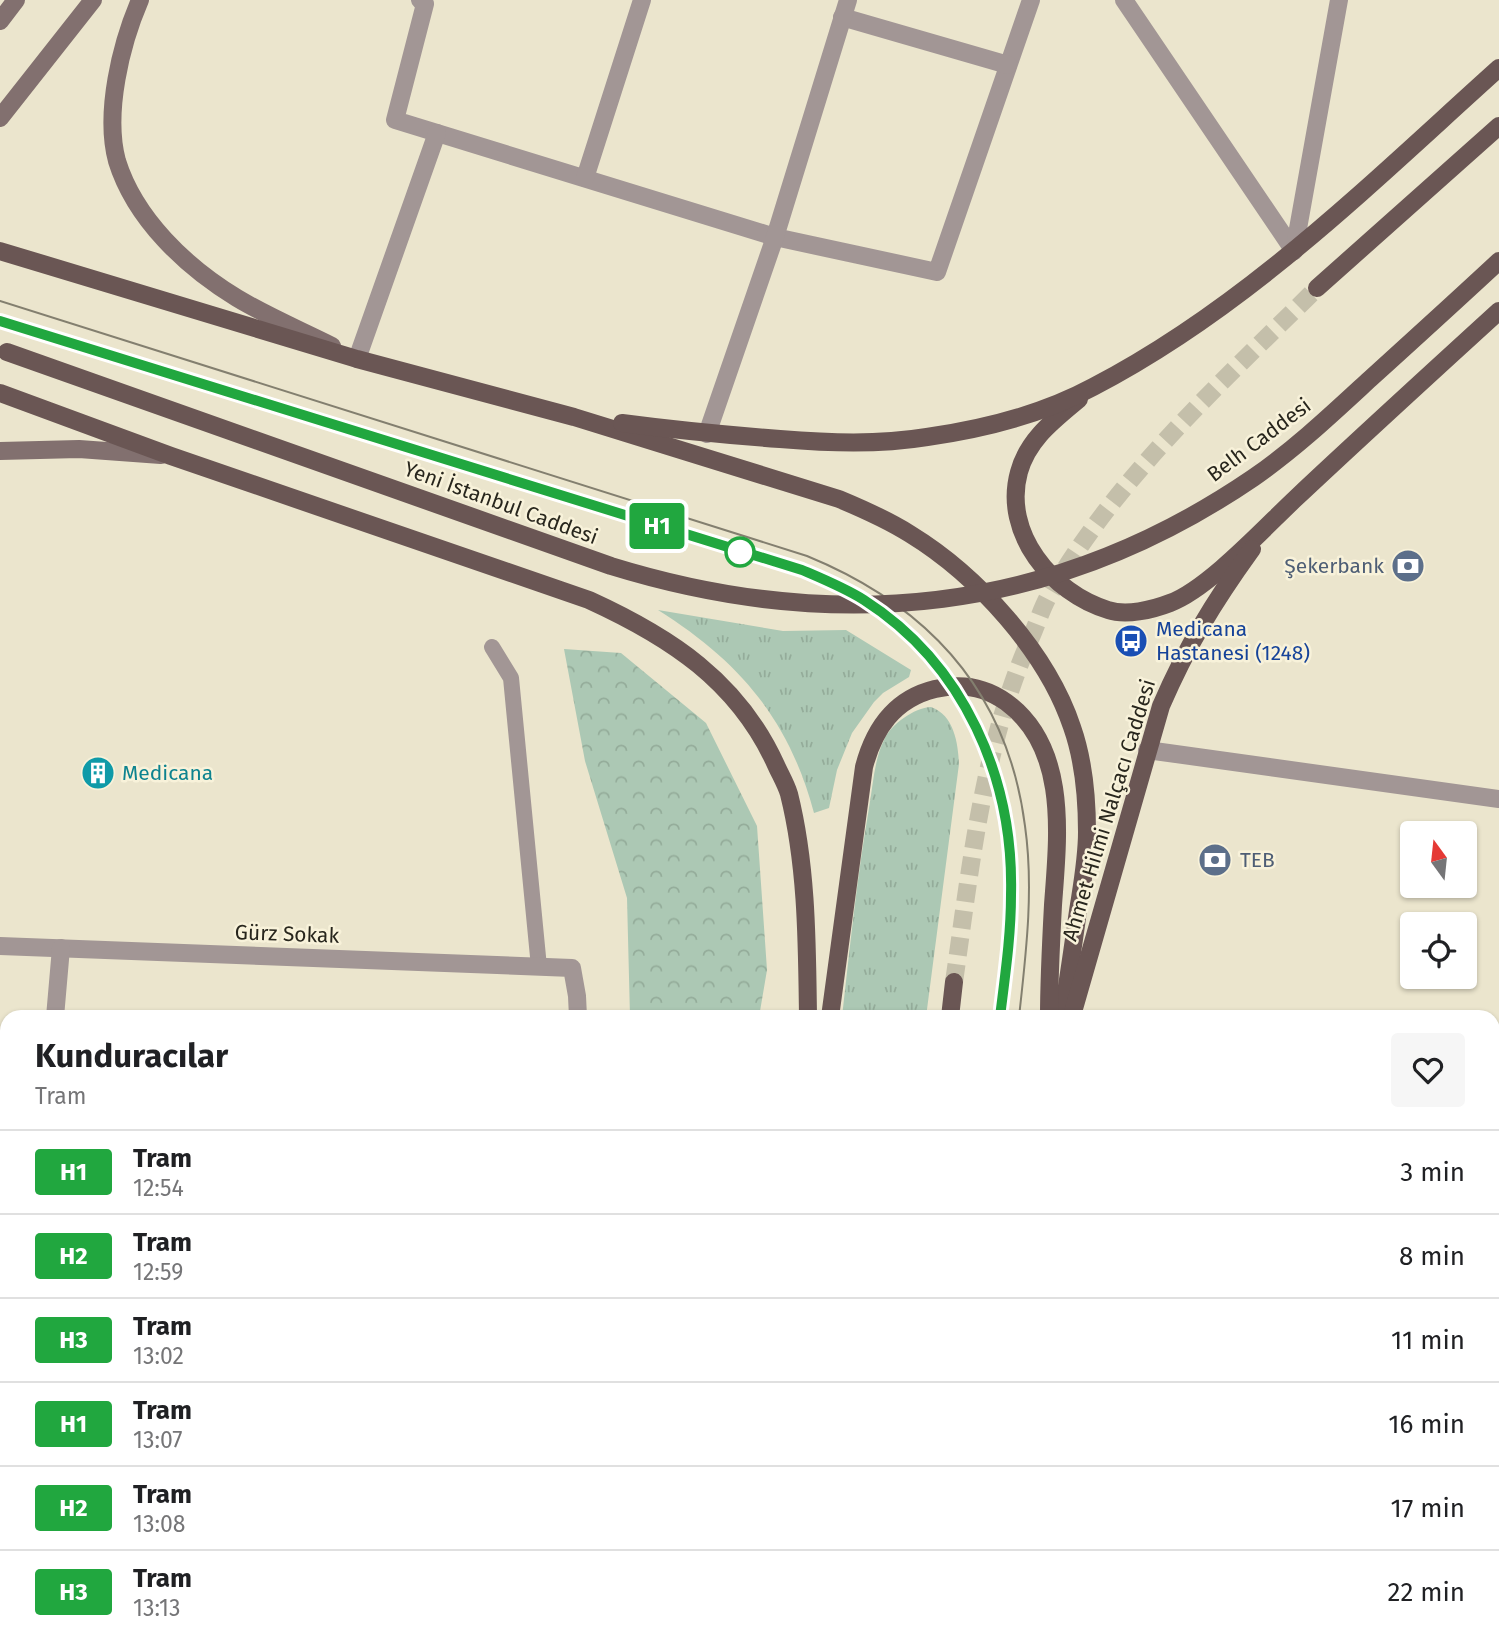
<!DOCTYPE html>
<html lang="en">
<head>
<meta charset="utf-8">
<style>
  :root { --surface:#fff; --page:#f6f6f6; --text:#202124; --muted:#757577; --line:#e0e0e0 }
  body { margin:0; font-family:"Fira Sans",sans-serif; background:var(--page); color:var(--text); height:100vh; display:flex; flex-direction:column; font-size:26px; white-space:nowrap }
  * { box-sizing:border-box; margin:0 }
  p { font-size:23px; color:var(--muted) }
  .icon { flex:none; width:38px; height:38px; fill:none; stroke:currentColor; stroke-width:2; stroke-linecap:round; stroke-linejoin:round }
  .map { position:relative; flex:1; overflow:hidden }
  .drawer { position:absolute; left:0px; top:1010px; width:1500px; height:639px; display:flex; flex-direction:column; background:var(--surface); border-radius:21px 21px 0 0; box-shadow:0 2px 5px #0004 }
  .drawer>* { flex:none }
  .badge { padding:0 14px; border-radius:5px; font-size:24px; line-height:46px }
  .needle { width:46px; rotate:345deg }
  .buttons { position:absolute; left:1400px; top:821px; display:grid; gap:14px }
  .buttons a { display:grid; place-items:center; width:77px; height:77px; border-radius:7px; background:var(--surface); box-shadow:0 2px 5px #0004; font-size:35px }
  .map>.badge { position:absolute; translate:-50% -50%; box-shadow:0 0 0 4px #fff }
  .round { display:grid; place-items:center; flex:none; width:74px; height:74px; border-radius:7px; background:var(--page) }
  .head { display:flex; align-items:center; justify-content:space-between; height:119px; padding:0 35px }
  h1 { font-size:33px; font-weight:700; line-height:52px }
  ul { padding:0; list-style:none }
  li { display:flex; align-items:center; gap:21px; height:84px; padding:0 35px; border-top:2px solid var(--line) }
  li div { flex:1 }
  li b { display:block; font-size:26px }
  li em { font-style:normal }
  li .badge { min-width:77px; font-weight:700; text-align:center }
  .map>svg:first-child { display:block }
  .grass { fill:url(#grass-tufts) }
  .forest { fill:url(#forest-crowns) }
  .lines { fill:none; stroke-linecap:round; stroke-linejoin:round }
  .primary-tunnel { stroke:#c4bfaa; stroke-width:18; stroke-dasharray:18 9; stroke-linecap:butt }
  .lane { stroke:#a29695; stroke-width:16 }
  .street { stroke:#a29695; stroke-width:18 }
  .secondary { stroke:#82706f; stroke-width:18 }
  .primary { stroke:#6a5654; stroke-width:18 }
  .tram { stroke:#837f6f; stroke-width:2 }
  .primary-bridge { stroke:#6a5654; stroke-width:18 }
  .line-casing { stroke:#fff; stroke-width:16 }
  .line { stroke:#21a73f; stroke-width:10 }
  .stop-dot { fill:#fff; stroke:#21a73f; stroke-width:3.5 }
  .labels { text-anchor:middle; stroke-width:5; stroke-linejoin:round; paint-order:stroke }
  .street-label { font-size:21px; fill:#28261d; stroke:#f8f2da }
  .service-label { font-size:21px; fill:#4e5e75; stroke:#f8f2da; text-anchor:end }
  .transit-label { font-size:21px; fill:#164399; stroke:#f8f2da; text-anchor:start }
  .culture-label { font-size:21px; fill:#0d838f; stroke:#f8f2da; text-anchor:start }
</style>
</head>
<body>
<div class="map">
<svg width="1499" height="1648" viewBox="0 0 1499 1648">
  <defs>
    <pattern id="grass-tufts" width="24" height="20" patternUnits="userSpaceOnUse" patternTransform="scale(1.75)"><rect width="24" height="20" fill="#acc8b4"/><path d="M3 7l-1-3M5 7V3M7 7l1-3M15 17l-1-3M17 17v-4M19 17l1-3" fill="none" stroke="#94ac9a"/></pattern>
    <pattern id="forest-crowns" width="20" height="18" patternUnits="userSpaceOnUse" patternTransform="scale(1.75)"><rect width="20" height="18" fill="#acc8b4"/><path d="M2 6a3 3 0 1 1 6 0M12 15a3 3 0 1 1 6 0" fill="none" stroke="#94ac9a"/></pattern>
  </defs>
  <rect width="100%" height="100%" fill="#ebe5cd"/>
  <g class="grass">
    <path d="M658,610L783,631L846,630L911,670L909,677L883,693L874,702L852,733L837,770L829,808L814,813C789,719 739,661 658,610Z"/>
    <path d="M931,707C954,715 958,743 959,764L926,1017H842C850,947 857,877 869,808C873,786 874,760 884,740C891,724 914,708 931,707Z"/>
  </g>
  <path class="forest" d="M564,649L621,653L706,723L757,826L767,970L759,1017H630L627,898L585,761Z"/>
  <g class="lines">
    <path class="primary-tunnel" d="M954,982C971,864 983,744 1032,635C1038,621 1043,605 1051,592C1119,475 1222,382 1317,288"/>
    <path class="lane" d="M492,647L511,678L539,967"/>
    <g class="street">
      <path d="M420,0L425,4L395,120L775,237L937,272L1031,0"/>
      <path d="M1124,0L1294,251"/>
      <path d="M842,17L1008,65"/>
      <path d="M585,178L642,0"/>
      <path d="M1294,251L1339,0"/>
      <path d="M357,359L437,133"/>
      <path d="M707,434L775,237L848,0"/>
      <path d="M1147,750L1499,799"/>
      <path d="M0,946L572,968L577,996L578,1017"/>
      <path d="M55,1017L61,948"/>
      <path d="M0,1145H7"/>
      <path d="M1493,1240H1499"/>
      <path d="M0,1329H7"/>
      <path d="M1493,1539H1499"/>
      <path d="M0,1559L7,1493"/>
      <path d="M613,1642L614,1648"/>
      <path d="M1383,1648L1385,1642"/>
    </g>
    <g class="secondary">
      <path d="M140,0C121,44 104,113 117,161C135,219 186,267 237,298C267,316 300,330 332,346"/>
      <path d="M0,21L16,0"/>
      <path d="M0,118L93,0"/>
      <path d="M0,451L79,449L161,455"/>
    </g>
    <g class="primary">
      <path d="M0,251L357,359L574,417L839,499C863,509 888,520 910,534C977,575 1047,652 1072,727C1084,761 1087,796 1087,832C1087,859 1082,885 1078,911C1073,946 1068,982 1062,1017"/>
      <path d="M1317,288L1499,126"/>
      <path d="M0,393L171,456L589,600C670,637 738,681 776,765C780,774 786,784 789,794C807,866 807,943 808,1017"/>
      <path d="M1079,399C1054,420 1028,439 1019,472C1002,533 1052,593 1108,610C1126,616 1152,610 1170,603C1208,589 1265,527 1296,498C1363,435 1431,373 1499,311"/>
      <path d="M622,423C675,430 727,435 780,439C829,443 878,445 927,437C983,429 1043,414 1093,387C1247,307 1371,183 1499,68"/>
      <path d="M1073,1012L1161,706C1187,646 1213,603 1252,549"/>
      <path d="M830,1017L864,767C874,729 894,699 935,689C960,683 985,687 1006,702C1069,748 1058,836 1053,905C1051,942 1049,979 1049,1017"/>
      <path d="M950,1017L954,982"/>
      <path d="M739,1648L740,1642"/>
      <path d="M871,1648L872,1642"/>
      <path d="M971,1648L972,1642"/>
    </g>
    <g class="tram">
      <path d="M0,301L807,556C929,606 1008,693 1025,826C1034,889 1026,954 1019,1017"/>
      <path d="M0,321L802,571C823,579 845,587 864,600C960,662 1009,767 1011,879C1012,925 1006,971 1000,1017"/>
      <path d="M917,1648L918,1642"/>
      <path d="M938,1648L939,1642"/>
    </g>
    <path class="primary-bridge" d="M7,352L611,566C838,636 1055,613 1253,478C1295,449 1332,414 1370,379C1413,340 1456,301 1499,261"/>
  </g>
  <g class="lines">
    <defs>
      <path id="line" d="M0,321L802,570C823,579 845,588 864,600C964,664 1014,778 1011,895C1011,936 1005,976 1000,1017"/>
    </defs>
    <use href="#line" class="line-casing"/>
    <use href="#line" class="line"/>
  </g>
  <defs>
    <symbol id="bank-disc" viewBox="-11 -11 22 22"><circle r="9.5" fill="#5c6f8a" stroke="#f8f2da"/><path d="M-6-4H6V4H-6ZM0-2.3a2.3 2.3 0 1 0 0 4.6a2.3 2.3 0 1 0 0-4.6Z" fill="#fff"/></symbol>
    <symbol id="bus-disc" viewBox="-11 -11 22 22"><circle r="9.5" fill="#1a4fb4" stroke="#f8f2da"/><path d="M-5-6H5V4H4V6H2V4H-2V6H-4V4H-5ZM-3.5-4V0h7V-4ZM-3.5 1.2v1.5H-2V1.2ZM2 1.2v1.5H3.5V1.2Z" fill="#fff"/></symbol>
    <symbol id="building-disc" viewBox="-11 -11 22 22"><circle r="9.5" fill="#0f9aa8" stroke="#f8f2da"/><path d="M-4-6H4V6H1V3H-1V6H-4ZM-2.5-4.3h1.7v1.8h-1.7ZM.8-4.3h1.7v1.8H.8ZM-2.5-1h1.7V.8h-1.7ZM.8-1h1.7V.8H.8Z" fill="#fff"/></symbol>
  </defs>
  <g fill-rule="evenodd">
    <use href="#bank-disc" x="1389" y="547" width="38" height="38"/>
    <use href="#bus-disc" x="1112" y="622" width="38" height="38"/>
    <use href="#building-disc" x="79" y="754" width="38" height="38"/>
    <use href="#bank-disc" x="1196" y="841" width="38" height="38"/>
  </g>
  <circle class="stop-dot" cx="740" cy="552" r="14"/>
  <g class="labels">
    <g class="street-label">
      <text transform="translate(1259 440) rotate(-37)" y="7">Belh Caddesi</text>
      <text transform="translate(501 503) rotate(20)" y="7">Yeni İstanbul Caddesi</text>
      <text transform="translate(1109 810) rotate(-73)" y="7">Ahmet Hilmi Nalçacı Caddesi</text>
      <text transform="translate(287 934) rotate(2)" y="7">Gürz Sokak</text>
    </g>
    <g class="service-label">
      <text x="1384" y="573">Şekerbank</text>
      <text x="1240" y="867" text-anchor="start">TEB</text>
    </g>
    <g class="transit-label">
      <text x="1156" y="636">Medicana<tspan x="1156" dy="24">Hastanesi (1248)</tspan></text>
    </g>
    <g class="culture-label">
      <text x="122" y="780">Medicana</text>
    </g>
  </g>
</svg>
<div class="buttons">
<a><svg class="needle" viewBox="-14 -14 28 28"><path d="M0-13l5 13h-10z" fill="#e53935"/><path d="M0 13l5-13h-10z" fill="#757577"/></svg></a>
<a><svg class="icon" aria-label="locate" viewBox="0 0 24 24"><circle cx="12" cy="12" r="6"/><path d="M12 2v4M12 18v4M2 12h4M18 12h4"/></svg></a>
</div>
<b class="badge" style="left:657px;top:526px;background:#21a73f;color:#fff">H1</b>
<section class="drawer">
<div class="head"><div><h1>Kunduracılar</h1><p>Tram</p></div><a class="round"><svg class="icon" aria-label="heart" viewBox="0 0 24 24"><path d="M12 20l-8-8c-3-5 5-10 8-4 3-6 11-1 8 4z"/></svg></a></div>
<ul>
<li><span class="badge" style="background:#21a73f;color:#fff">H1</span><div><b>Tram</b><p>12:54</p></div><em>3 min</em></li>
<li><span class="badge" style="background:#21a73f;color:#fff">H2</span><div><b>Tram</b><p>12:59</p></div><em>8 min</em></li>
<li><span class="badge" style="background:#21a73f;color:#fff">H3</span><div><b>Tram</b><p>13:02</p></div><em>11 min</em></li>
<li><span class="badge" style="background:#21a73f;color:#fff">H1</span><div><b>Tram</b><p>13:07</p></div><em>16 min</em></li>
<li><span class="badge" style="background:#21a73f;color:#fff">H2</span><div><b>Tram</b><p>13:08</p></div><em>17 min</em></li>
<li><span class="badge" style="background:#21a73f;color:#fff">H3</span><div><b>Tram</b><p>13:13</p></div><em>22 min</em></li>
</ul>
</section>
</div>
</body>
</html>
